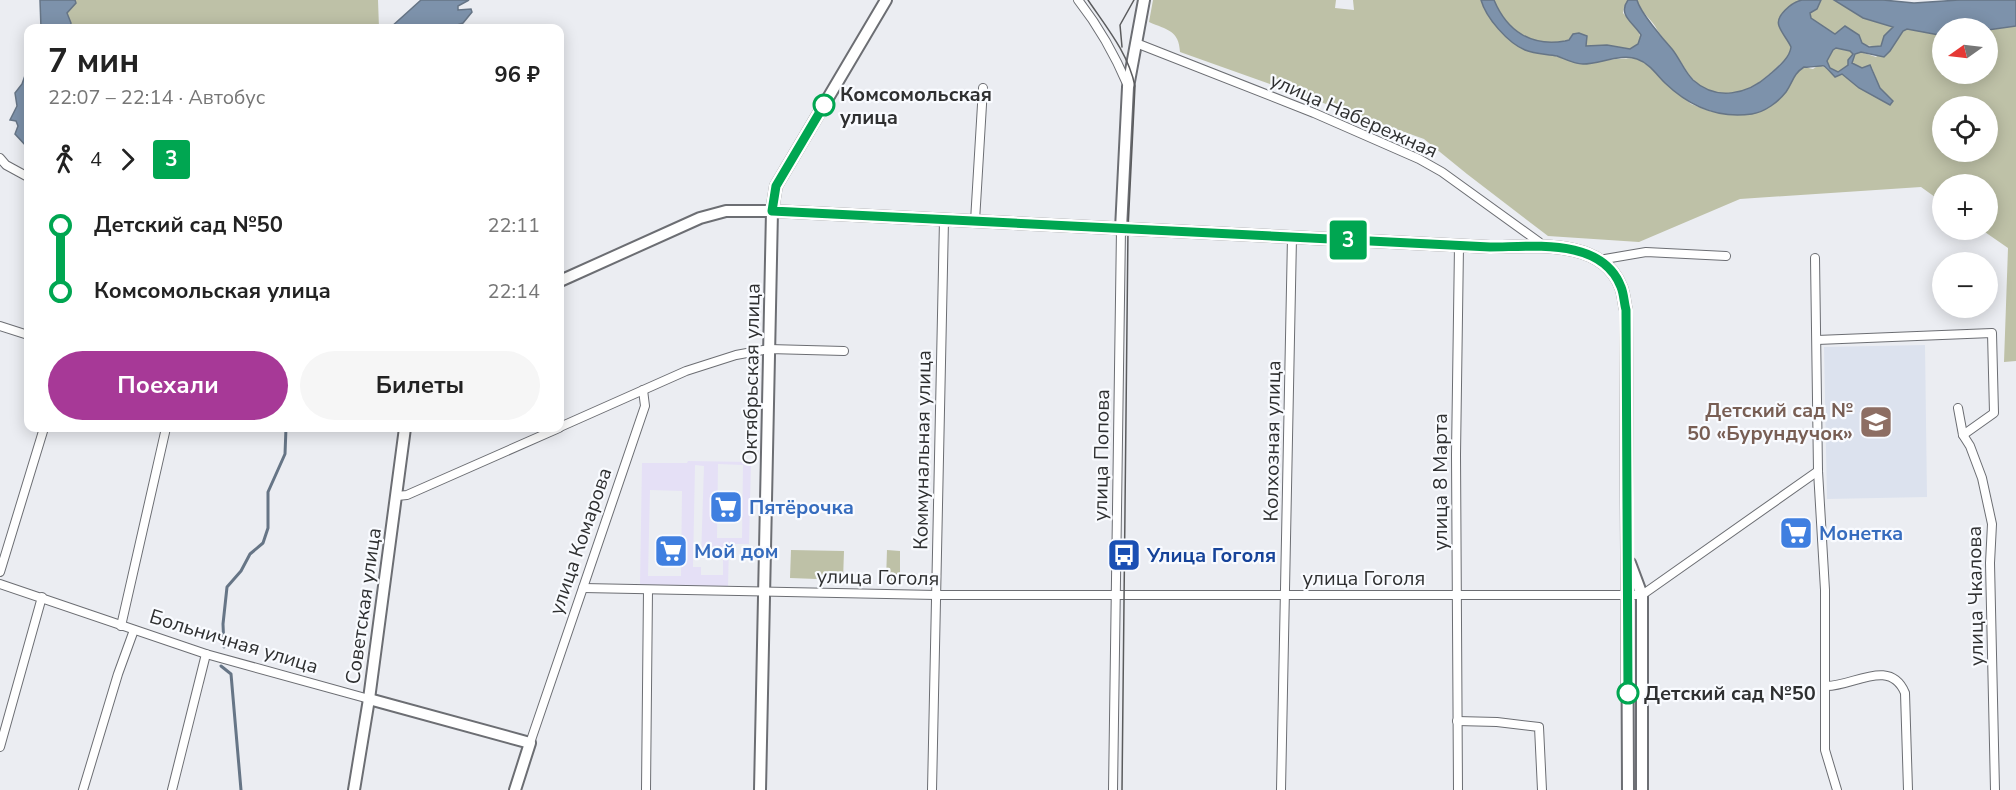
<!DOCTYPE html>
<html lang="ru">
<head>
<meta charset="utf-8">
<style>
  :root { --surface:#fff; --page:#f6f6f6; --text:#222; --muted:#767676; --accent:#a73997 }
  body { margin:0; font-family:"Nunito Sans",sans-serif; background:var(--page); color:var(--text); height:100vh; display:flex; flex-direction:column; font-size:22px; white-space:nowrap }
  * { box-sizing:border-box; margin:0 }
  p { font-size:20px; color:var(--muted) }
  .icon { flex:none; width:33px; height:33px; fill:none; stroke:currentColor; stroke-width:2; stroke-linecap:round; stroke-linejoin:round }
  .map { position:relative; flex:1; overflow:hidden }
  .sheet { position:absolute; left:24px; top:24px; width:540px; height:408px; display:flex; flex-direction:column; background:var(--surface); border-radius:12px; box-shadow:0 3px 15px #0003 }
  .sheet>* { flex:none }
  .badge { padding:0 12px; border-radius:4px; font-size:21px; line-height:39px }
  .needle { width:39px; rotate:256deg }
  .fabs { position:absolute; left:1932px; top:18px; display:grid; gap:12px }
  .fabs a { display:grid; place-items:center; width:66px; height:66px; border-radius:50%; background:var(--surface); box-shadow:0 3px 15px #0003; font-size:30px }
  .map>.badge { position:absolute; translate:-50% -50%; box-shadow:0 0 0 3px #fff }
  .legs { display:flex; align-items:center; gap:9px; height:66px; padding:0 24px; font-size:20px }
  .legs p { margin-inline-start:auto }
  .head { display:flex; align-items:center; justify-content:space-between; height:102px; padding:0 24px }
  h1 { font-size:33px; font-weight:700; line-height:45px }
  .primary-button { display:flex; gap:12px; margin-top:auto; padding:12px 24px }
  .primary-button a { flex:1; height:69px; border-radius:36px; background:var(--accent); color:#fff; font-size:24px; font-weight:700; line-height:69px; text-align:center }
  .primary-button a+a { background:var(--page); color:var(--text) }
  ul { padding:0 24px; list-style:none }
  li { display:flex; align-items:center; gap:21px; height:66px; font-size:22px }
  li i { display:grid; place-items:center; width:9px; height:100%; margin:0 8px; background:currentColor }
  li i::after { content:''; width:15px; height:15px; margin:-8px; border:4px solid; border-radius:50%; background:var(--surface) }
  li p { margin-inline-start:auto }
  li:first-child i { background:linear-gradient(#0000 50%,currentColor 0) }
  li:last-child i { background:linear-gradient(currentColor 50%,#0000 0) }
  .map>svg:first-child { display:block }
  .commercial { fill:#e5e0f6; fill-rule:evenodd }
  .built { fill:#dce2ee }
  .green { fill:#bec1a7; fill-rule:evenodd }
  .water { fill:#7d92ab; stroke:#667586; stroke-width:1.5; fill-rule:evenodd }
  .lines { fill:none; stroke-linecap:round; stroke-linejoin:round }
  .stream { stroke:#667586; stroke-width:3 }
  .minor-casing { stroke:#6c6e73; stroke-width:10 }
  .tertiary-casing { stroke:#6c6e73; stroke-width:14 }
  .secondary-casing { stroke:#6c6e73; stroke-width:14 }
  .minor { stroke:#fff; stroke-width:8 }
  .tertiary { stroke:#fff; stroke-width:10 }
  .secondary { stroke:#fff; stroke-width:10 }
  .tram { stroke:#5a5b5d; stroke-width:1.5 }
  .line-1-casing { stroke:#fff; stroke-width:14 }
  .line-1 { stroke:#00a651; stroke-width:9 }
  .stop-1-dot { fill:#fff; stroke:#00a651; stroke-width:3 }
  .labels { text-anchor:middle; stroke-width:4.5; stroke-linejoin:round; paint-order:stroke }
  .stop-label { font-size:20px; font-weight:bold; fill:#2f3031; stroke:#f9fbff; text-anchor:start }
  .street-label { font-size:20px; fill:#2f3031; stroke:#f9fbff }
  .education-label { font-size:20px; font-weight:bold; fill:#785e54; stroke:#f9fbff; text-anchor:end }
  .shop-label { font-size:20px; font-weight:bold; fill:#366cbe; stroke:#f9fbff; text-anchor:start }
  .transit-label { font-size:20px; font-weight:bold; fill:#164399; stroke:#f9fbff; text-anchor:start }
</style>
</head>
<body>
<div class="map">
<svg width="2016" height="790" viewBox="0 0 2016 790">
  <rect width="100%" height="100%" fill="#ebedf2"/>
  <path class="commercial" d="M688,461L751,462L749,544H729L728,587L640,585L642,463H687ZM718,464L743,465L742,538H717ZM695,465L704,466L701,558L723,559V575H701V567H693ZM650,490L682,491L681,576H648Z"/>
  <path class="built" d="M1925,345L1927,497L1827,499L1824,347Z"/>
  <g class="green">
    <path d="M75,0H378L379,28H70L71,23L67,13L75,3Z"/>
    <path d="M1153,0H1336L1335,8L1354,10L1353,0H1481L1484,9L1491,20L1525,50L1546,53L1580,64L1616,59L1637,58L1646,64L1691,104L1712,112L1787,90C1791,79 1795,73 1804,67L1813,69L1819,65L1842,74L1860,88L1892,101L1880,88L1872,68H1862L1852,63L1855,54L1861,52L1876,57L1903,30H1918L1939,35L1942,34V74H1988V30L2016,26V361L2004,362L2008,248L1982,230H1988V184H1942V202L1921,187L1740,199L1639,242L1548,236L1467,174L1424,139L1180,52C1179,30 1167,30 1149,22ZM1942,106H1988V152H1942Z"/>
    <path d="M1494,0H1628L1624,7L1623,13L1638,30L1641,39L1638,44L1630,49L1614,46H1586L1587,41L1571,38C1566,42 1560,43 1553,43C1526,45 1504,24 1494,0Z"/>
    <path d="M1637,0H1800L1790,6L1780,17C1782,24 1793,45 1791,51C1789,57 1783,61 1779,65C1760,84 1735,103 1706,89C1693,83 1687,71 1679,59C1672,48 1662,39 1655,26C1649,17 1640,11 1637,0Z"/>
    <path d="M1821,0H1834L1863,18L1894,27L1881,46C1856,48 1831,32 1811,18L1810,13L1817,9Z"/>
    <path d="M1836,48L1850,51L1853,54L1848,65L1838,72L1830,68L1827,61L1833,50Z"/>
    <path d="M791,550L844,551L843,580L790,578Z"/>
    <path d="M887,550L900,551V581H886Z"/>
  </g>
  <g class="water">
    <path d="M40,0H75L76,3L67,13L71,23L70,28H41Z"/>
    <path d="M421,0H469L458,6V10L471,9L472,12L463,23L448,28H390Z"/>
    <path d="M1481,0H1494C1507,31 1531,47 1565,41L1569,40L1573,34L1579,33L1587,36L1586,46L1607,45L1630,49L1638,44L1641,35C1634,23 1617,15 1628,0H1637C1640,12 1663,39 1672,49C1680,59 1684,71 1693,80C1716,101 1747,95 1769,75C1777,68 1790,58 1791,47C1788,40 1782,34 1779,26C1775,16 1792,2 1802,0C1808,0 1815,0 1821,0L1817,9L1810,13L1811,18L1835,34L1845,26L1859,35L1862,43L1869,47L1881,46L1884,36L1893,27L1863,18L1834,0H1883L1914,3L1959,0H2016V26L1988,30V28H1942V34L1939,35L1907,29L1903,31L1890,51L1884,57L1861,52L1855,54L1852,63L1862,68L1870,65L1880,88L1893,101L1890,105L1859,88L1842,74L1835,77C1832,74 1827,68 1824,66C1822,65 1810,68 1804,67C1793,74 1793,82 1786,92C1778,102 1765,112 1752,114C1718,119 1689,106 1665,83C1657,75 1649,63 1637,59C1621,53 1600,64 1583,64C1574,64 1565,59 1557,56C1547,54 1535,54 1525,50C1508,43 1486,18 1481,0ZM1836,48L1850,51L1853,54L1848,60V65L1838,72L1830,68L1827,61L1833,50Z"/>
    <path d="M28,67V148L15,134L18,126L16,121L10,120L17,106L15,93L22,84Z"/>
  </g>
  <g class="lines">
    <g class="stream">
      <path d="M224,647L223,624L227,587L241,571L250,554L263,543L268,528V492L285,454L286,428"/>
      <path d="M221,666L231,674L241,790"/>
    </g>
    <defs>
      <g id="minor">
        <path d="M1078,0C1100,28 1114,53 1128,86"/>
        <path d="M1136,43L1314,113L1419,159L1442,172L1539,242L1541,247"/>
        <path d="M0,158L6,165L28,177"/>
        <path d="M975,221L983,88"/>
        <path d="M1815,258L1818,471L1825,590V750L1837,790"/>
        <path d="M1599,260L1646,252L1726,256"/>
        <path d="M0,326L28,335"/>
        <path d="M1817,340L1992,333L1994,413L1963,435"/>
        <path d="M1958,408L1963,435L1970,446L1982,478L1992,524L1990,563L1995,790"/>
        <path d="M560,427L686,371L736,355L769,349L844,351"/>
        <path d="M397,496L407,495L559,428"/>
        <path d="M0,572L44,428"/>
        <path d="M0,584L206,654L369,699"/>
        <path d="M583,588L936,595H1642L1818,471"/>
        <path d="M121,626L166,428"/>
        <path d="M1826,686C1852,687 1890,657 1905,693L1908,790"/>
        <path d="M1457,721L1497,722L1539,727L1542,790"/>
        <path d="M530,743L645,406L643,390"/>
        <path d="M0,747L42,597"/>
        <path d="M83,790L118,674L134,630"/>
        <path d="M172,790L206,654"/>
        <path d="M646,790L648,590"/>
        <path d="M932,790L944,220"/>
        <path d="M1113,790L1121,229"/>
        <path d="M1281,790L1292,237"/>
        <path d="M1458,790L1456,455L1459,246"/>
      </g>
      <g id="tertiary">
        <path d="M1121,229L1128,87L1144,0"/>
        <path d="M369,699L530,743L515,790"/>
      </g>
      <g id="secondary">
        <path d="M560,281L700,218L726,211H772L1490,247C1532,247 1602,237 1621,287C1624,294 1624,303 1626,310L1628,790"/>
        <path d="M1630,563L1642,595V790"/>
        <path d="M354,790L369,699L405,428"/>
        <path d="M760,790L772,211L776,186L886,0"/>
      </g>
    </defs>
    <use href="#minor" class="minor-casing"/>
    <use href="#tertiary" class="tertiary-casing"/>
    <use href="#secondary" class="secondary-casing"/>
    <use href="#minor" class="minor"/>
    <use href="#tertiary" class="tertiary"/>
    <use href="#secondary" class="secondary"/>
    <g class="tram">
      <path d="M1088,0C1107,28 1128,53 1135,86L1128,229L1122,790"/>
      <path d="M1122,47L1120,25L1134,0"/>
    </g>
  </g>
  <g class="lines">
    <defs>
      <path id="line-1" d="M824,105L776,186L772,211L1490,247C1532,247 1602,237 1621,287C1624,294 1624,303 1626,310L1628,693"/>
    </defs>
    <use href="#line-1" class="line-1-casing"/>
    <use href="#line-1" class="line-1"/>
  </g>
  <defs>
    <symbol id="school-square" viewBox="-11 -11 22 22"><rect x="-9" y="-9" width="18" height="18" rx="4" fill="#8d6e63" stroke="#f9fbff"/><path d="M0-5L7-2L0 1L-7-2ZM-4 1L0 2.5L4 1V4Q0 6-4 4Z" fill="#fff"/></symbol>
    <symbol id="supermarket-square" viewBox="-11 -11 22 22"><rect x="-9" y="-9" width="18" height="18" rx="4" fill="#3f7fe0" stroke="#f9fbff"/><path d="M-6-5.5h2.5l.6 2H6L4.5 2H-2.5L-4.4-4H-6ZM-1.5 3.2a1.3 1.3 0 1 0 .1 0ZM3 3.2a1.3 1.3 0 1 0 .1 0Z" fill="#fff"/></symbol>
    <symbol id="bus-square" viewBox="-11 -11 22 22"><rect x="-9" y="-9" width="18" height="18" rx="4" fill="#1a4fb4" stroke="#f9fbff"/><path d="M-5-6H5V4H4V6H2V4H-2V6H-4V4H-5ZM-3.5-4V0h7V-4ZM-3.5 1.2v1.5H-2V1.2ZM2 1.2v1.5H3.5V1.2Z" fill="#fff"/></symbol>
  </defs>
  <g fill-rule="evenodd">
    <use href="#school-square" x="1857" y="403" width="38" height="38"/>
    <use href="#supermarket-square" x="707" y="488" width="38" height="38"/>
    <use href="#supermarket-square" x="1777" y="514" width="38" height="38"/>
    <use href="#supermarket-square" x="652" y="532" width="38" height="38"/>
    <use href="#bus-square" x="1105" y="536" width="38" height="38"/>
  </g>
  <g class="stop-1-dot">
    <circle cx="824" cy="105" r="10"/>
    <circle cx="1628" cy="693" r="10"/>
  </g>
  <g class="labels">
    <g class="stop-label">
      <text x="840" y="101">Комсомольская<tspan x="840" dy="23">улица</tspan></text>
      <text x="1644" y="700">Детский сад №50</text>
    </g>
    <g class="street-label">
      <text transform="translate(1354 115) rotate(24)" y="7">улица Набережная</text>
      <text transform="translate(751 374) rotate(-89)" y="7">Октябрьская улица</text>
      <text transform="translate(1272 441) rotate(-89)" y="7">Колхозная улица</text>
      <text transform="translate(922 450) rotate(-89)" y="7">Коммунальная улица</text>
      <text transform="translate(1101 455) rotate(-89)" y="7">улица Попова</text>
      <text transform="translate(1440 482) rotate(-90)" y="7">улица 8 Марта</text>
      <text transform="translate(580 541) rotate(-71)" y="7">улица Комарова</text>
      <text transform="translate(878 577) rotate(1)" y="7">улица Гоголя</text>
      <text x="1364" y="585">улица Гоголя</text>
      <text transform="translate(1975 596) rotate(-91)" y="7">улица Чкалова</text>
      <text transform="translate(363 606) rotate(-82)" y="7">Советская улица</text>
      <text transform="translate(234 641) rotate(17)" y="7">Больничная улица</text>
    </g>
    <g class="education-label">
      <text x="1853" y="417">Детский сад №<tspan x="1853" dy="23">50 «Бурундучок»</tspan></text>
    </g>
    <g class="shop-label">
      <text x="749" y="514">Пятёрочка</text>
      <text x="1819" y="540">Монетка</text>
      <text x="694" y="558">Мой дом</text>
    </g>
    <g class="transit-label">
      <text x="1147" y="562">Улица Гоголя</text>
    </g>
  </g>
</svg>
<div class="fabs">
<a><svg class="needle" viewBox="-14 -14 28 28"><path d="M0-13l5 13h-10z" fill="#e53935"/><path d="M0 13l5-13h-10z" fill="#767676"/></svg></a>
<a><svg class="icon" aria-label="locate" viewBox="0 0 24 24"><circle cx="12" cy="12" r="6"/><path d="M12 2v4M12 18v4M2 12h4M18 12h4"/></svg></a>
<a>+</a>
<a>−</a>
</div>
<b class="badge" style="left:1348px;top:240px;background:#00a651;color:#fff">3</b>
<section class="sheet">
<div class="head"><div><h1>7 мин</h1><p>22:07 – 22:14 · Автобус</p></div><b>96 ₽</b></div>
<div class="legs"><svg class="icon" aria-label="walk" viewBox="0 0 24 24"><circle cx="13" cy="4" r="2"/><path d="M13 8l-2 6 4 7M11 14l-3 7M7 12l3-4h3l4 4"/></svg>4<svg class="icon" aria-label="forward" viewBox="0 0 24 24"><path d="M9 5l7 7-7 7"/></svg><b class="badge" style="background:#00a651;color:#fff">3</b></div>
<ul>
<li><i style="color:#00a651"></i><b>Детский сад №50</b><p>22:11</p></li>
<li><i style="color:#00a651"></i><b>Комсомольская улица</b><p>22:14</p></li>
</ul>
<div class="primary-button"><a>Поехали</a><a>Билеты</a></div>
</section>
</div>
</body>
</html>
